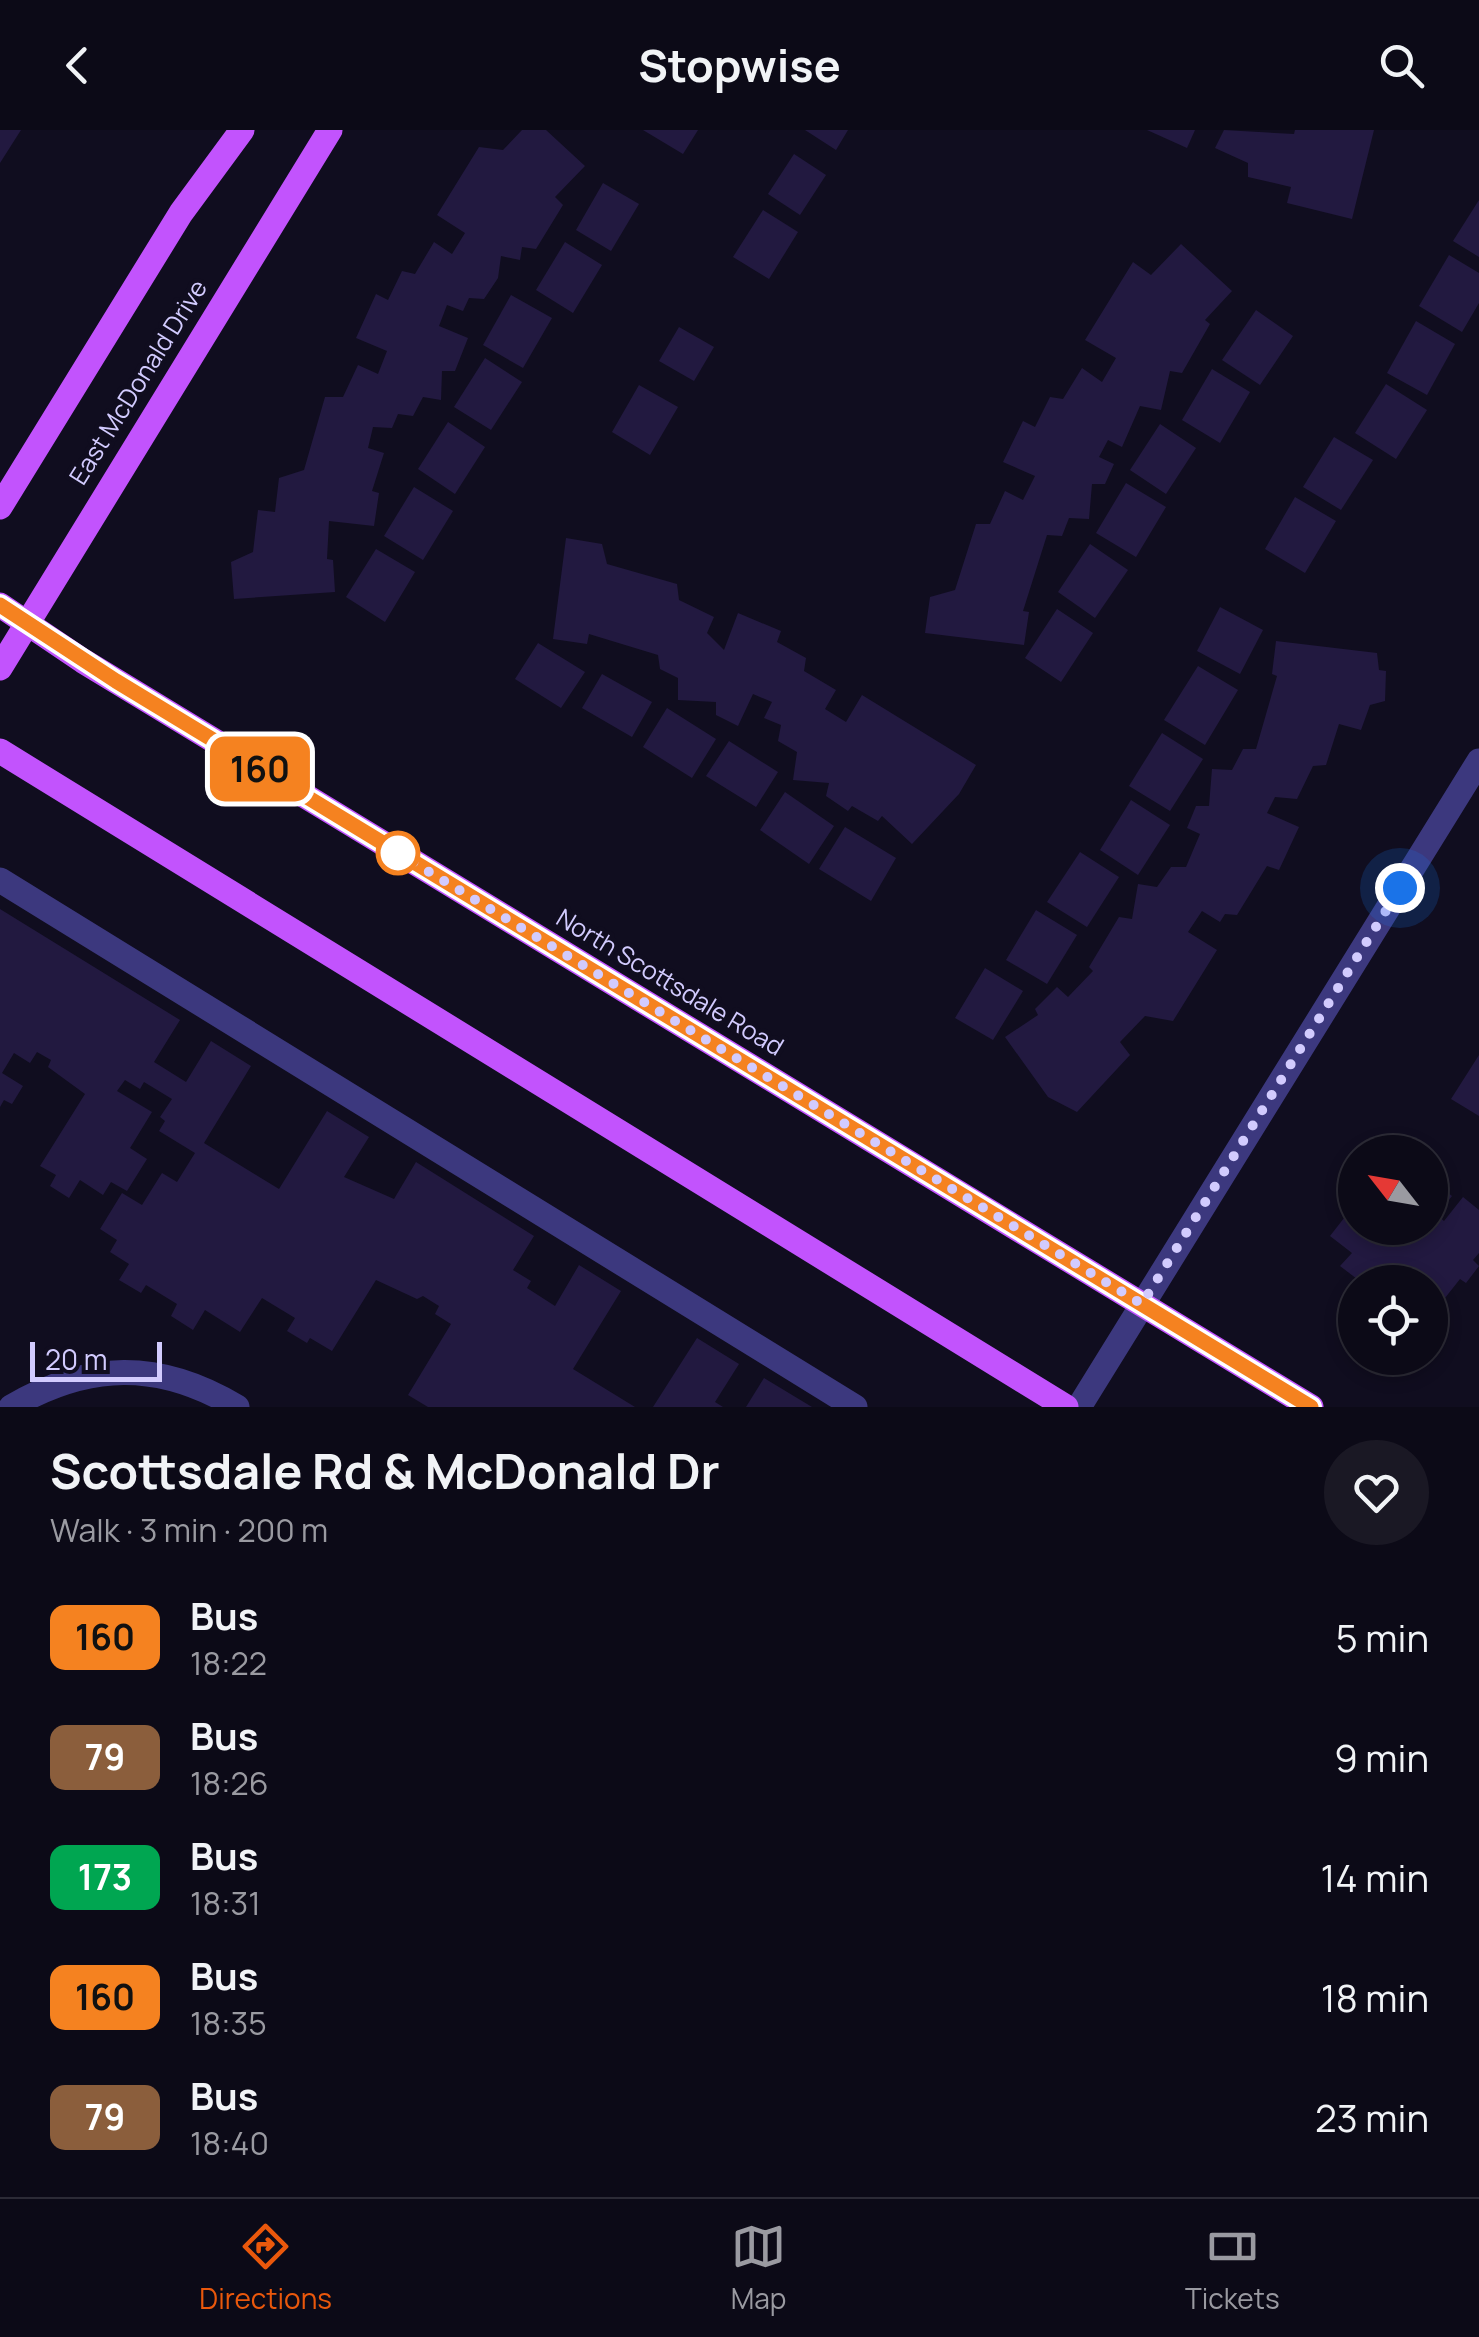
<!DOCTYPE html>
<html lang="en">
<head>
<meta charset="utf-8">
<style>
  :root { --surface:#0c0a17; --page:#1a1824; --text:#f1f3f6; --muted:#9a9aa1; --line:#2c2b36; --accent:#ea580c }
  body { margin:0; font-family:Manrope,sans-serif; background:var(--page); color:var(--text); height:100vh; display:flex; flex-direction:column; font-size:38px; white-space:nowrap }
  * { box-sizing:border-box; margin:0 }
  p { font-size:32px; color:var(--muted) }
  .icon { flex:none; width:55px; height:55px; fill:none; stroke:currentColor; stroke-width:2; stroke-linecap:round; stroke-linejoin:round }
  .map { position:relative; height:1277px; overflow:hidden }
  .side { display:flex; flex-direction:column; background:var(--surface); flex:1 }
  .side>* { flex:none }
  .badge { padding:0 20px; border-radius:15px; font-size:35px; line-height:65px }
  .needle { width:65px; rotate:301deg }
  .buttons { position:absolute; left:1338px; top:1005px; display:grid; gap:20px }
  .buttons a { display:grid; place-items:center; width:110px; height:110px; border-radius:50%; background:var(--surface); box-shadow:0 5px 15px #0003,0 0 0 2px var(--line); font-size:50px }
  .scale { position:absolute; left:30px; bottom:25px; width:132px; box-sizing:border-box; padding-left:10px; border:5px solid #d2cbfe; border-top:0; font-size:28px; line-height:35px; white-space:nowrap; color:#d2cbfe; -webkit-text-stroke:8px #100d1f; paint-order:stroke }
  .you { position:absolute; width:50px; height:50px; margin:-25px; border:8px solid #fff; border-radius:50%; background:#1a73e8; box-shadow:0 0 0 15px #1a73e833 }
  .map>.badge { position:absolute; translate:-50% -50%; box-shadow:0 0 0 5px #fff }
  .round { display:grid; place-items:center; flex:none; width:105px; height:105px; border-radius:52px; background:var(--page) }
  .headline { display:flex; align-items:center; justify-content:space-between; height:170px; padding:0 50px }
  h1 { font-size:48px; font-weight:700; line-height:75px }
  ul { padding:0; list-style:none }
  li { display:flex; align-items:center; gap:30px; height:120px; padding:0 50px }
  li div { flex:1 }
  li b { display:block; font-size:38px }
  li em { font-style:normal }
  li .badge { min-width:110px; font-weight:700; text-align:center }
  header { display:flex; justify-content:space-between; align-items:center; height:130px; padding:0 50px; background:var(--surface); font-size:45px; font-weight:700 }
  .tabs { display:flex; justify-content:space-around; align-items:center; height:140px; border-top:2px solid var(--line); background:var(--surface); font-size:28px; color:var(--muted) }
  .tabs a { display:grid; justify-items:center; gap:5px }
  .tabs .selected { color:var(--accent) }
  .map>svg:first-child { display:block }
  .building { fill:#221940 }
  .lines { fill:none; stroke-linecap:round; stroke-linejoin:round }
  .minor { stroke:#3c387e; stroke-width:25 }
  .major { stroke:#c253fd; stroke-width:25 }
  .line-casing { stroke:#fff; stroke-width:22 }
  .line { stroke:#f58220; stroke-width:15 }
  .walk { stroke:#d2cbfe; stroke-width:10; stroke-dasharray:0 18 }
  .stop-dot { fill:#fff; stroke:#f58220; stroke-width:5 }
  .labels { text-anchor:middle; stroke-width:9; stroke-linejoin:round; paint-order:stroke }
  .street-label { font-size:25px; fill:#d2cbfe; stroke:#100d1f }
</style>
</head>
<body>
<header><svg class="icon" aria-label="back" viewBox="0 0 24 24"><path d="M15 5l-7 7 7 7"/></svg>Stopwise<svg class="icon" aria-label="search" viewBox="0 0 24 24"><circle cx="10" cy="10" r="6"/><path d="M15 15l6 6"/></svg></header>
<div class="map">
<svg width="1479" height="1277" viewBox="0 0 1479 1277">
  <rect width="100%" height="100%" fill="#100d1f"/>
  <g class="building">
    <path d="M0,0H21L0,33Z"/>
    <path d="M522,0H546L585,36L555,67L563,75L536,119L522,117L520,130L501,126L498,148L484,169L469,168L463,181L447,175L439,196L468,208L455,241H442L441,270L423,267L413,286L398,284L392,298L373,297L368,318L384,323L372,361L379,363L374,396L329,391L327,429L333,430L335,462L234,469L231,432L253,422L258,380L275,382L279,348L304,340L325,267H343L358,235L378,244L387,221L356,208L376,164L388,170L402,141L415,144L434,112L452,124L465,103L437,85L479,17L503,20Z"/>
    <path d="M643,0H698L683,24Z"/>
    <path d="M805,0H848L836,20Z"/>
    <path d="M1147,0H1195L1187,18Z"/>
    <path d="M1224,0L1294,4L1295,0H1374L1352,89L1287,73L1291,57L1248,47V33L1215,18Z"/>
    <path d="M794,24L826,45L800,85L768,64Z"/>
    <path d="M603,53L639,74L611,121L576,100Z"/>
    <path d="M1479,70V127L1453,111Z"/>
    <path d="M763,80L798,102L769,149L733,127Z"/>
    <path d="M565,112L602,135L573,183L536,160Z"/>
    <path d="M1181,114L1232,161L1205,190L1210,194L1182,243L1170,241L1161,280L1140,276L1122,317L1108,310L1099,327L1114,334L1105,354H1092L1089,389L1069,388L1062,406L1047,405L1023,481L1029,482L1024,515L925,503L930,467L955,460L976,394H990L1005,361L1023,370L1035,346L1003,332L1023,291L1035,297L1050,267L1063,269L1082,238L1102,252L1116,228L1085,210L1133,132L1151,145Z"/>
    <path d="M1449,125L1479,143V173L1462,202L1419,176Z"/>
    <path d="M511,165L552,188L523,238L483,215Z"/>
    <path d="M1256,180L1293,206L1260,255L1222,230Z"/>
    <path d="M1416,191L1455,214L1427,265L1387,243Z"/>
    <path d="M679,197L714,217L694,251L659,231Z"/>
    <path d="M485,228L522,252L491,300L454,277Z"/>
    <path d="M1212,239L1250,262L1220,313L1182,290Z"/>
    <path d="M1386,254L1427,280L1396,329L1355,303Z"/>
    <path d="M639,255L678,277L650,325L612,302Z"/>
    <path d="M448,292L485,317L455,364L418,339Z"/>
    <path d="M1160,294L1196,318L1166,364L1130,340Z"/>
    <path d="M1334,307L1373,330L1341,380L1303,357Z"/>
    <path d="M1126,353L1166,377L1136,427L1096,403Z"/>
    <path d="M414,357L453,381L423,430L384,406Z"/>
    <path d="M1295,367L1336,391L1305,443L1265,419Z"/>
    <path d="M566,408L602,414L607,434L677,454L679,470L714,487L707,503L724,520L738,483L781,501L777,512L806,528L804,541L836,560L825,579L846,592L862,565L976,635L959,664L912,714L882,686L878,691L852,676L848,681L826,666L829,653L793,650L797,622L778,611L781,595L764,588L772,572L753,564L738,596L716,585V572L678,570V548L660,539L658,525L589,504L587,514L553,509Z"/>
    <path d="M1090,414L1128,440L1095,488L1058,462Z"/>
    <path d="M376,419L415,442L385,492L346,467Z"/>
    <path d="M1220,477L1263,500L1240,544L1197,521Z"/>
    <path d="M1057,479L1093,503L1061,552L1025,528Z"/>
    <path d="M1276,511L1377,523L1379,540L1386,541L1385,571L1370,575L1361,600L1339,594L1326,635L1313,636L1297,669L1275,667L1267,683L1299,697L1279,740L1267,736L1237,785L1225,784L1220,792L1202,781L1188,802L1217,820L1173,891L1145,886L1120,912L1130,925L1077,982L1048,967L1005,907L1038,885L1035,879L1057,857L1068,867L1093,841L1089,837L1119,787L1132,789L1138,754L1157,757L1171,737H1186L1200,704L1187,698L1196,676H1209L1212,639L1232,640L1243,619H1256L1277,546L1272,544Z"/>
    <path d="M538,513L585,542L561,578L515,549Z"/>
    <path d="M1198,536L1238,560L1205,615L1164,590Z"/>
    <path d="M602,544L652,572L632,607L582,578Z"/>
    <path d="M667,578L716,609L692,648L643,617Z"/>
    <path d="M1162,603L1203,629L1170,681L1129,656Z"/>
    <path d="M729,611L778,642L756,677L706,646Z"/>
    <path d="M785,662L834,696L809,734L760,700Z"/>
    <path d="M1131,670L1170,695L1138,745L1100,720Z"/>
    <path d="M845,697L896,728L871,771L819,739Z"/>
    <path d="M1080,722L1119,747L1087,797L1047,772Z"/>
    <path d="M0,779L180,890L154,932L186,952L211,911L251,936L204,1013L279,1059L327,981L369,1007L344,1047L394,1069L416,1032L534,1106L513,1140L531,1151L527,1158L555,1176L579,1135L621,1161L573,1239L635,1277H428L408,1265L451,1194L435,1184L439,1176L423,1166L417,1169L376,1150L332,1221L310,1208L307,1213L287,1201L295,1188L262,1168L240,1202L205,1180L193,1200L171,1186L177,1174L146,1155L141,1163L119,1150L129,1134L110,1122L117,1110L100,1099L122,1063L142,1075L162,1043L177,1052L195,1023L159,1001L165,991L160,987L172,969L144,952L140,959L125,950L117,961L152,982L130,1018L147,1029L127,1061L111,1052L103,1065L80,1050L69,1068L50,1056L56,1045L40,1036L85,964L48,937L51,930L37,922L30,933L14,923L2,943L23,956L12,974L4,970L0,977Z"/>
    <path d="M1036,780L1077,805L1047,854L1006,830Z"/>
    <path d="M985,838L1023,861L993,910L955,888Z"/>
    <path d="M1479,925V986L1451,969Z"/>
    <path d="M1430,1049L1452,1066L1437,1085L1444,1091L1463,1067L1479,1080V1123L1473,1130L1479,1136L1466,1153L1460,1149L1430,1187V1152H1361L1340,1136L1352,1123L1330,1106L1355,1074V1098H1430Z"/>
    <path d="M697,1208L739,1234L715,1272L723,1277H653Z"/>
    <path d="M764,1248L812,1277H746Z"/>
  </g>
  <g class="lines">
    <g class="minor">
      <path d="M0,750L855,1277"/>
      <path d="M11,1277C88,1232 159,1230 237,1277"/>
      <path d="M1079,1277L1479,631"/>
    </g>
    <g class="major">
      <path d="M0,377L181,83L242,0"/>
      <path d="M0,475L83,531L1311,1277"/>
      <path d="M0,538L330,0"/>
      <path d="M0,621L1066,1277"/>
    </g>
  </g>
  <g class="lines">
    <defs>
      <path id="line" d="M0,475L116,551L1311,1277"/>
    </defs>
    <use href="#line" class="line-casing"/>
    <use href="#line" class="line"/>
    <path class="walk" d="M398,723L1142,1174L1400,758"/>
  </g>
  <circle class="stop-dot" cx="398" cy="723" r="20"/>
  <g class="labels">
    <g class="street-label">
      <text transform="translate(138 252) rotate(-58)" y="9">East McDonald Drive</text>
      <text transform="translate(670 852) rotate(31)" y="9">North Scottsdale Road</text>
    </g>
  </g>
</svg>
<div class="buttons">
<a><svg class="needle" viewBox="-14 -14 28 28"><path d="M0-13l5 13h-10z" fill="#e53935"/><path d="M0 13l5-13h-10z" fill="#9a9aa1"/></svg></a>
<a><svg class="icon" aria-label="locate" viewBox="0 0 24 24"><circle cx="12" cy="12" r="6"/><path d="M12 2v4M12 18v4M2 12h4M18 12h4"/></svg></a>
</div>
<div class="scale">20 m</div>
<div class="you" style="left:1400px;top:758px"></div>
<b class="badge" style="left:260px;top:639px;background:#f58220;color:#111">160</b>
</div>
<section class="side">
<div class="headline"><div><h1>Scottsdale Rd &amp; McDonald Dr</h1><p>Walk · 3 min · 200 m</p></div><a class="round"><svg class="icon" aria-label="heart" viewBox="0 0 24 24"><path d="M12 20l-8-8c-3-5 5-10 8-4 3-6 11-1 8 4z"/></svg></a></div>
<ul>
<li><span class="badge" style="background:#f58220;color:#111">160</span><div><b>Bus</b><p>18:22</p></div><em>5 min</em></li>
<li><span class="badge" style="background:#8b5e3c;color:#fff">79</span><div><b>Bus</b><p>18:26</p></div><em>9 min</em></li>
<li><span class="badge" style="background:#00a651;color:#fff">173</span><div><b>Bus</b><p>18:31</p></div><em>14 min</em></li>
<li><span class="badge" style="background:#f58220;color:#111">160</span><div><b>Bus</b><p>18:35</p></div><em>18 min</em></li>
<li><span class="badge" style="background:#8b5e3c;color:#fff">79</span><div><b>Bus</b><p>18:40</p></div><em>23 min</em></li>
</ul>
</section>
<nav class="tabs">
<a class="selected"><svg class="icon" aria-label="directions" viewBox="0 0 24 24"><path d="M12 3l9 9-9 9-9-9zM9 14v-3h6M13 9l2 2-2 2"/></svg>Directions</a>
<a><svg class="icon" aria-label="map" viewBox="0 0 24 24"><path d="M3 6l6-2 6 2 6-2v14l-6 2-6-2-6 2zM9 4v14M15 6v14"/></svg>Map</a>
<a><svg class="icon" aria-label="tickets" viewBox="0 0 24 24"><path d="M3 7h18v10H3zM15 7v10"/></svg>Tickets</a>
</nav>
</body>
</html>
